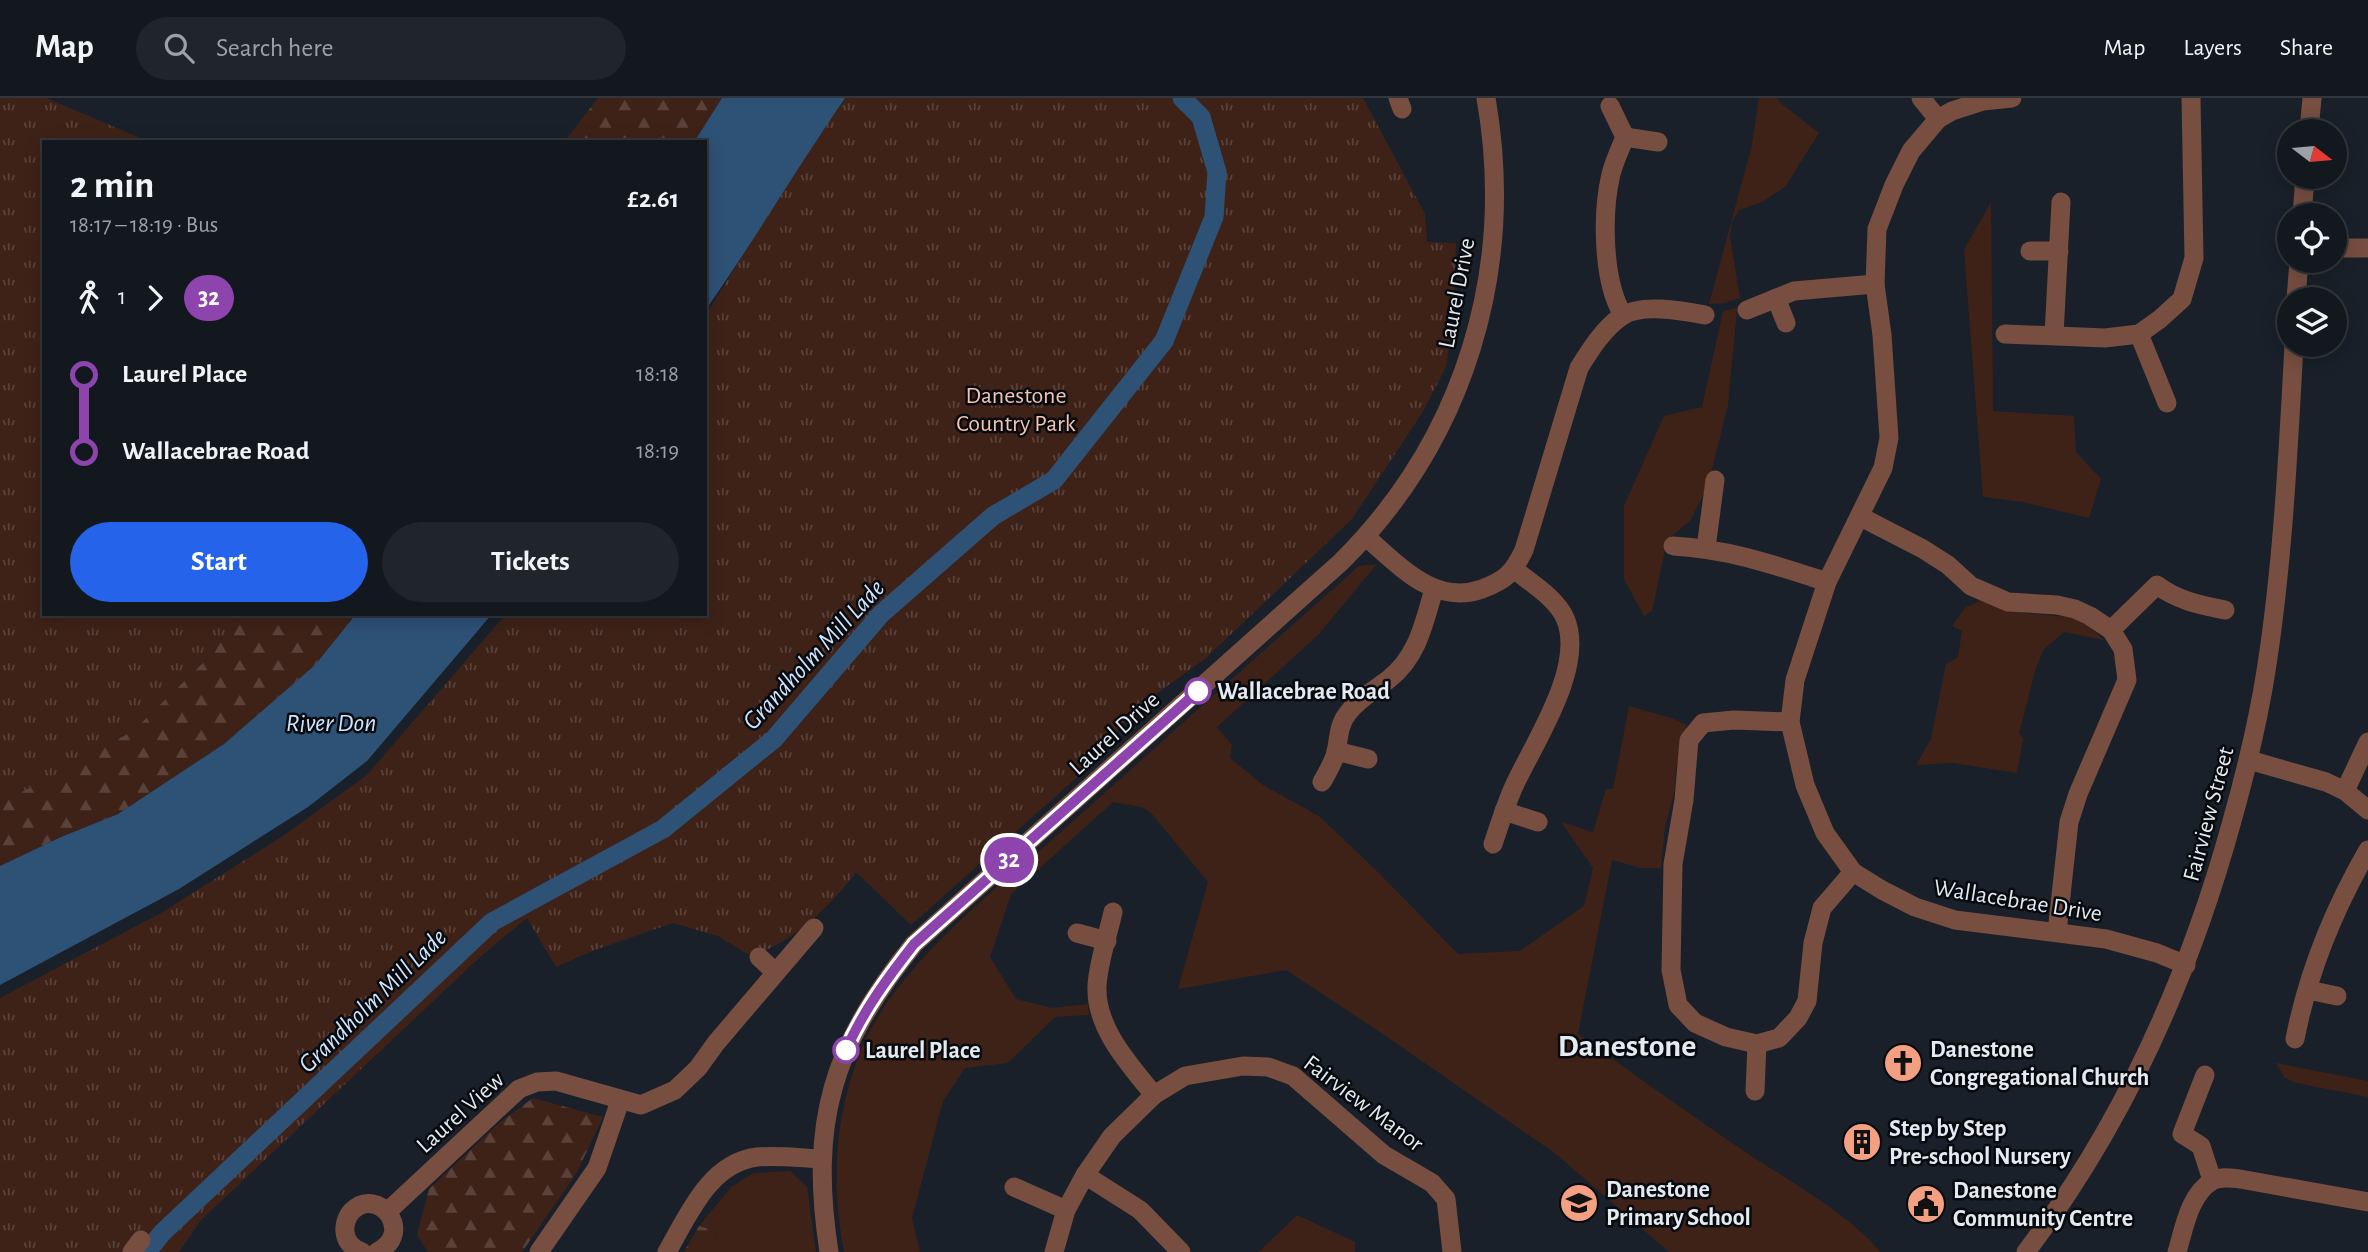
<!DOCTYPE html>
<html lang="en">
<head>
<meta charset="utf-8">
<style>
  :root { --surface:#13181f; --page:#20252c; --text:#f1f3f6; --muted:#9da0a4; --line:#32373d; --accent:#2563eb }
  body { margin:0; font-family:"Alegreya Sans",sans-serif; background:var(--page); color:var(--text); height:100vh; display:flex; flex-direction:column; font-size:26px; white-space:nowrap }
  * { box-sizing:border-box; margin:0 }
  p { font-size:23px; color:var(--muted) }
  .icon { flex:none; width:38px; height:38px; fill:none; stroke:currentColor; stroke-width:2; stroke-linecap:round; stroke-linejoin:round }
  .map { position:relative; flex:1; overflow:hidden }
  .panel { position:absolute; left:42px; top:42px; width:665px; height:476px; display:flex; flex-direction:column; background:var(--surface); border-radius:0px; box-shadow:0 4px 18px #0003,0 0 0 2px var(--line) }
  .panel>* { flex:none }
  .badge { padding:0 14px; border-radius:23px; font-size:24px; line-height:46px }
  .needle { width:46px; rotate:106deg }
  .fabs { position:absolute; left:2277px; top:21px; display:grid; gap:14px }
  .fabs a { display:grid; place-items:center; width:70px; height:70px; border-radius:50%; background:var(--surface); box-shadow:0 4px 18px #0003,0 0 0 2px var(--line); font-size:35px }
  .map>.badge { position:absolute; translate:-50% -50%; box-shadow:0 0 0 4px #fff }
  .legs { display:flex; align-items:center; gap:10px; height:77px; padding:0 28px; font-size:23px }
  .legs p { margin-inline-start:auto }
  .overview { display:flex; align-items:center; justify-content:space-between; height:119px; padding:0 28px }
  h1 { font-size:38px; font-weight:700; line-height:52px }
  .action { display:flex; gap:14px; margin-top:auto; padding:14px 28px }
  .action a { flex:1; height:80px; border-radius:42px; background:var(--accent); color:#fff; font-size:28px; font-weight:700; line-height:80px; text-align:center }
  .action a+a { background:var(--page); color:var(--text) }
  ul { padding:0 28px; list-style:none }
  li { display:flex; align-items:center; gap:24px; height:77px; font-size:26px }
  li i { display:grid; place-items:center; width:10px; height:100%; margin:0 9px; background:currentColor }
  li i::after { content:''; width:18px; height:18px; margin:-9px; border:5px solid; border-radius:50%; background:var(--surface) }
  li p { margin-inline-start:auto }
  li:first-child i { background:linear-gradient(#0000 50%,currentColor 0) }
  li:last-child i { background:linear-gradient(currentColor 50%,#0000 0) }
  header { display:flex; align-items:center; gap:42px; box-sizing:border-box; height:98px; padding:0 35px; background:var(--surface); border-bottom:2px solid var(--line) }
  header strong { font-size:33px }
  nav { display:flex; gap:38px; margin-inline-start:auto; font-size:24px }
  .search { width:490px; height:63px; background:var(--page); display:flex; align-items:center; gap:18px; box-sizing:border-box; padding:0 24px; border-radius:38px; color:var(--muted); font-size:26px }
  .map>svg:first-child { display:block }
  .green { fill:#3e2218 }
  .forest { fill:url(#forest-firs) }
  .park { fill:url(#park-tufts) }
  .water { fill:#2e5176 }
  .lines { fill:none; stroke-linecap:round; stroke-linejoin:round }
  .canal { stroke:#2e5176; stroke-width:19 }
  .minor { stroke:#774e40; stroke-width:19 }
  .tertiary { stroke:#774e40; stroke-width:19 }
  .line-1-casing { stroke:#fff; stroke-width:16 }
  .line-1 { stroke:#8e44ad; stroke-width:10 }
  .stop-1-dot { fill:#fff; stroke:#8e44ad; stroke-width:3.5 }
  .labels { text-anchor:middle; stroke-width:5; stroke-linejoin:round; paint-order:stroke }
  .street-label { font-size:24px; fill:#e4eaf0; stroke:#070a0e }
  .park-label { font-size:24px; fill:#f5c3b2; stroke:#070a0e }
  .stop-label { font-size:24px; font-weight:bold; fill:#e4eaf0; stroke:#070a0e; text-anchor:start }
  .poi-label { font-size:24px; font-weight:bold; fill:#e4eaf0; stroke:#070a0e; text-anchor:start }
  .water-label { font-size:26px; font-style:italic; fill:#cfe5fe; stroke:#070a0e }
  .district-label { font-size:32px; font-weight:bold; fill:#e4eaf0; stroke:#070a0e }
</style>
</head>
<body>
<header>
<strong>Map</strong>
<div class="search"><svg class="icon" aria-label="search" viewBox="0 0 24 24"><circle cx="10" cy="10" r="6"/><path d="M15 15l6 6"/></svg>Search here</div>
<nav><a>Map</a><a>Layers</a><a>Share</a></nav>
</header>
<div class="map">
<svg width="2368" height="1154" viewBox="0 0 2368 1154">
  <defs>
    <pattern id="forest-firs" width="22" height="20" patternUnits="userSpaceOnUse" patternTransform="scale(1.75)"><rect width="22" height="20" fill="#3e2218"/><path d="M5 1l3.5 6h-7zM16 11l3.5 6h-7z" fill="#5a423a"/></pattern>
    <pattern id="park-tufts" width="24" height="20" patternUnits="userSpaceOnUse" patternTransform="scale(1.75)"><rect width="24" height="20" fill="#3e2218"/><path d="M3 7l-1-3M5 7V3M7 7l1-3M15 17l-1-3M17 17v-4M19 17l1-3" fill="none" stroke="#5a423a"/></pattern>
  </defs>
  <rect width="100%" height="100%" fill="#192029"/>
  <g class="green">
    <path d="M1759,0H1778V3L1819,35L1785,89L1762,104L1739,112L1732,124L1730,139L1740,200L1724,205L1709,206L1752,47Z"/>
    <path d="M1991,104L1993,313L2074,318L2076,354L2101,381L2089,420L2023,404L1983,399L1964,152Z"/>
    <path d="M1737,210L1728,307L1708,387L1690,423L1667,442L1652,513L1644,518L1624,481V408L1664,318L1702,309L1723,213Z"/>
    <path d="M1377,466L1318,537L1217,629L1232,647L1230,660L1263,687L1319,718L1379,775L1458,856L1520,853L1584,808L1593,770L1561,724L1593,734L1606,691H1613L1629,608L1671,620L1687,627L1676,671L1675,692L1665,729L1661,770H1641L1612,762L1578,936C1630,973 1682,1011 1735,1047C1778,1077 1849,1114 1880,1154H1669L1556,1056L1380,934L1286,872L1178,891L1208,784L1151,715L1142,709L1113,704L1011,796L990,859L1016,901L1052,910L1088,906L1089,917L1055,919L1008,965L965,970L943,1003L912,1120L920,1154H844C831,1083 834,1020 861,952C897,864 1002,787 1071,725C1167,639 1263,553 1359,468Z"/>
    <path d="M1981,502L2022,515L2080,520L2104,542L2064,534L2044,551L2035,573L2019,636L2023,640L2017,675L1954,665L1916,667L1931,641L1946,566L1958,559L1962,533L1952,528L1965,510Z"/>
    <path d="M2276,965L2368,983V999L2297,985L2285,980Z"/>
    <path d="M790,1073L807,1089L816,1154H715L717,1133L699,1128L731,1089L754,1075Z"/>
    <path d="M1297,1117L1355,1144V1154H1259Z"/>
  </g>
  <g class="forest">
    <path d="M598,0H722L694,44H564Z"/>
    <path d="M239,516H356L315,567L224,646L118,716L61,739L0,768V705L62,673L134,632L214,554Z"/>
    <path d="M533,1000L603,1019L576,1076L522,1154H428L417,1137L429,1091L498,1026Z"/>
    <path d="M699,1128L717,1133L715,1154H684Z"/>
  </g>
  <g class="park">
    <path d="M0,0H46L150,44H44V516H239L214,554L134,632L62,673L0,705Z"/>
    <path d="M845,0H1363L1425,116L1427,144L1456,145L1453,222L1446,269L1422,315L1352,421L1206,560L1134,612L1083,674L911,827L856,774C829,810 793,844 751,858L718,838L673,825L592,853L556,869L527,820L480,859L201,1122L179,1154H0V900L161,815L286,736L367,677L506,516H705V218L799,67Z"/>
  </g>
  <g class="water">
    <path d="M722,0H845C797,70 754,143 705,213V44H694Z"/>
    <path d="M356,516H492L367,663L308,709L179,791L0,887V768L61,739L118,716L224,646L315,567Z"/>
  </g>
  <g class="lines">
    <path class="canal" d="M147,1154L162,1135L492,824L663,731L774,641L881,516L993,418L1054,382L1164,243L1214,119L1217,74L1201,19L1182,0"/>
    <g class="minor">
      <path d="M1398,0L1402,11"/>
      <path d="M1921,0L1938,21"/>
      <path d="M2012,0L1983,3L1952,13L1938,21L1911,53L1894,87L1877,131L1875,186L1882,237L1889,340L1883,370L1827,484L1795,582L1790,624L1805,687L1825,735L1853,774L1882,792L1915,809L1955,822L2106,841L2157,855L2186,867"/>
      <path d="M1610,8L1625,39C1620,51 1614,64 1611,76C1602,114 1602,183 1623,217"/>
      <path d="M1625,39L1658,44"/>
      <path d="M2334,150H2368"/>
      <path d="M2030,153H2059"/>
      <path d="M1776,200L1786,225"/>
      <path d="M1747,212L1794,193L1875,186"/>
      <path d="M2005,236L2105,240L2139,236L2160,221L2182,201L2194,160L2191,0"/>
      <path d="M2139,236L2167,305"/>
      <path d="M2054,237L2061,104"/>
      <path d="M1861,419L1923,451L1948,467L1971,488L2008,504L2057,507L2075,511L2090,518L2111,532L2123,551L2127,582L2078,696L2069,724L2057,834"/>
      <path d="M1366,439C1399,467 1434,508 1482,491C1506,482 1513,475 1524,452L1579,270C1590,252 1604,230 1622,218C1642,205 1683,213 1705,217"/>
      <path d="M1673,448C1729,451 1775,467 1827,484"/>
      <path d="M1706,450L1715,382"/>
      <path d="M2111,532L2157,487C2178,503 2201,507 2225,512"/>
      <path d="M1790,624L1734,622L1703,625L1689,642L1684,702L1673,766L1671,872L1678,907L1695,925L1726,939L1757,946L1779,940L1798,920L1807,903L1813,845L1822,810L1853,774"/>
      <path d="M1336,653L1368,661"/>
      <path d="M2249,662L2326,684L2345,693L2368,712"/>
      <path d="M1322,684C1327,675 1333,665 1336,655C1339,641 1338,627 1348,615C1359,600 1375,592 1389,581C1418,558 1424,525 1434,491"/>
      <path d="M2345,693L2368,644"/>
      <path d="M1504,713L1538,724"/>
      <path d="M1493,746C1500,726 1506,705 1515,686C1535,643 1586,568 1565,520C1556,500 1531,485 1515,472"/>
      <path d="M1113,814C1108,837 1098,865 1097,888C1095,930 1130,967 1154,997"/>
      <path d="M1077,835L1107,843"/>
      <path d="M759,859L775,874"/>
      <path d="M2308,892L2337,898"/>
      <path d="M2295,941C2308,874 2334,811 2368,752"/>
      <path d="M2205,977L2182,1036L2201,1048L2212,1082"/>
      <path d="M1755,993L1757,946"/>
      <path d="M1085,1077L1140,1112L1181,1154"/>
      <path d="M1014,1089L1066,1112"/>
      <path d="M387,1114L519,991L537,984L556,983L641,1007L675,992L698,970L716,945L814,830"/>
      <path d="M132,1154L141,1142"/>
      <path d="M362,1154C353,1151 346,1144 345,1134C344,1127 347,1118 352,1113C378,1087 416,1135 377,1154"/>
      <path d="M539,1154L597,1070L620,1003"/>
      <path d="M667,1154C688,1118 709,1065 757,1059C778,1057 801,1060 822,1061"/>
      <path d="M829,1154C809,1024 832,948 914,846L1341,464C1465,341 1516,172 1486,0"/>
      <path d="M1054,1154L1066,1112L1085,1077L1112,1038L1154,997L1185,978L1243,968L1268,969L1293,978L1384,1057L1432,1085L1446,1101L1452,1154"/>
      <path d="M2177,1154C2184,1131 2189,1097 2212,1083C2220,1078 2231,1080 2240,1081L2368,1104"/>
    </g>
    <g class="tertiary">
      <path d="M2309,33L2312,0"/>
      <path d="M2302,117L2305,79"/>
      <path d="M2296,201L2299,163"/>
      <path d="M2026,1154C2125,1024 2189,879 2232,723C2246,673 2258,624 2266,573C2283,465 2288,356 2294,247"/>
    </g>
  </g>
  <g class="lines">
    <defs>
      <path id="line-1" d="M846,952C863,913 888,879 914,846L1198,593"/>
    </defs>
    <use href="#line-1" class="line-1-casing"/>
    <use href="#line-1" class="line-1"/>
  </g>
  <defs>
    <symbol id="church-disc" viewBox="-11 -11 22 22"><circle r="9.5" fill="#f39f82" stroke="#070a0e"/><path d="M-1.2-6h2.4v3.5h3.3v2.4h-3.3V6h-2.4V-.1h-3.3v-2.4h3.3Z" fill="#111"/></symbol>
    <symbol id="building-disc" viewBox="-11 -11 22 22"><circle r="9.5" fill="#f39f82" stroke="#070a0e"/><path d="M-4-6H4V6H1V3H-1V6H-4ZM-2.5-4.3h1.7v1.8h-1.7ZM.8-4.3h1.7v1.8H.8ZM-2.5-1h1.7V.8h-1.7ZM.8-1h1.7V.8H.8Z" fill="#111"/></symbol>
    <symbol id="school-disc" viewBox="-11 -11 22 22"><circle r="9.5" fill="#f39f82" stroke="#070a0e"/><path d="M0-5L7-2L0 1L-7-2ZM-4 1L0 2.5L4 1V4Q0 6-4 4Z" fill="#111"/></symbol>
    <symbol id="civic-disc" viewBox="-11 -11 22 22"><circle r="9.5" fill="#f39f82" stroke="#070a0e"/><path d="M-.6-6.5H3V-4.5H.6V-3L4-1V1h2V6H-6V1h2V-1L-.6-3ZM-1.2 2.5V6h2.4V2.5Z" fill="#111"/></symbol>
  </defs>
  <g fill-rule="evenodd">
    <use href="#church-disc" x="1881" y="943" width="44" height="44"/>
    <use href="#building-disc" x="1840" y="1022" width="44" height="44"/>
    <use href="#school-disc" x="1557" y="1083" width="44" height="44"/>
    <use href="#civic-disc" x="1904" y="1084" width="44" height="44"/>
  </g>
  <g class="stop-1-dot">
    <circle cx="1198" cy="593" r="12"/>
    <circle cx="846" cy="952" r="12"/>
  </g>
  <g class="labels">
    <g class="street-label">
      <text transform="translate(1456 195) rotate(-79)" y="8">Laurel Drive</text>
      <text transform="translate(1114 635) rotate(-42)" y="8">Laurel Drive</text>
      <text transform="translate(2208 716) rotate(-75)" y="8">Fairview Street</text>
      <text transform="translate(2018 802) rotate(9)" y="8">Wallacebrae Drive</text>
      <text transform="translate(1364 1005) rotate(37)" y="8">Fairview Manor</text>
      <text transform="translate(460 1014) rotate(-42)" y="8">Laurel View</text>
    </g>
    <g class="park-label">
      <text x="1016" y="305">Danestone<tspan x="1016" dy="28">Country Park</tspan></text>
    </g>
    <g class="stop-label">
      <text x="1217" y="601">Wallacebrae Road</text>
      <text x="865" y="960">Laurel Place</text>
    </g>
    <g class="poi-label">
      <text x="1930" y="959">Danestone<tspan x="1930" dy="28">Congregational Church</tspan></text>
      <text x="1889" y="1038">Step by Step<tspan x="1889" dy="28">Pre-school Nursery</tspan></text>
      <text x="1606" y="1099">Danestone<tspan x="1606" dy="28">Primary School</tspan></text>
      <text x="1953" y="1100">Danestone<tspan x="1953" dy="28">Community Centre</tspan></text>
    </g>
    <g class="water-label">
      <text transform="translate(813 556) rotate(-47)" y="9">Grandholm Mill Lade</text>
      <text x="331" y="633">River Don</text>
      <text transform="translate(372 902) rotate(-44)" y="9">Grandholm Mill Lade</text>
    </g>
    <g class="district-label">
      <text x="1627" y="958">Danestone</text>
    </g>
  </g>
</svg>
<div class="fabs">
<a><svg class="needle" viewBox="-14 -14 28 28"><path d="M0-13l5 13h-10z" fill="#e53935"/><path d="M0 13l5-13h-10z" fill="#9da0a4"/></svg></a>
<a><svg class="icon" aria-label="locate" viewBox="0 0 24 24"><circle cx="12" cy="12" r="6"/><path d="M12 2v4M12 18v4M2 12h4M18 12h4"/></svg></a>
<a><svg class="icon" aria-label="layers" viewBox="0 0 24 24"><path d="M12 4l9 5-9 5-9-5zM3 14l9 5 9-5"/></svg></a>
</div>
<b class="badge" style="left:1009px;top:762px;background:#8e44ad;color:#fff">32</b>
<section class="panel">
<div class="overview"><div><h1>2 min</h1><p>18:17 – 18:19 · Bus</p></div><b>£2.61</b></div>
<div class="legs"><svg class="icon" aria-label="walk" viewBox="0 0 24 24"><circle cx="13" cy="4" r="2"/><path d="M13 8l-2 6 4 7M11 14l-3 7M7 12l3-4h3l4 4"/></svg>1<svg class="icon" aria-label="forward" viewBox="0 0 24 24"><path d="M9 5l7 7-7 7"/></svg><b class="badge" style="background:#8e44ad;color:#fff">32</b></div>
<ul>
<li><i style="color:#8e44ad"></i><b>Laurel Place</b><p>18:18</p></li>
<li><i style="color:#8e44ad"></i><b>Wallacebrae Road</b><p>18:19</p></li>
</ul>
<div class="action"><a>Start</a><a>Tickets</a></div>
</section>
</div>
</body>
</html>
